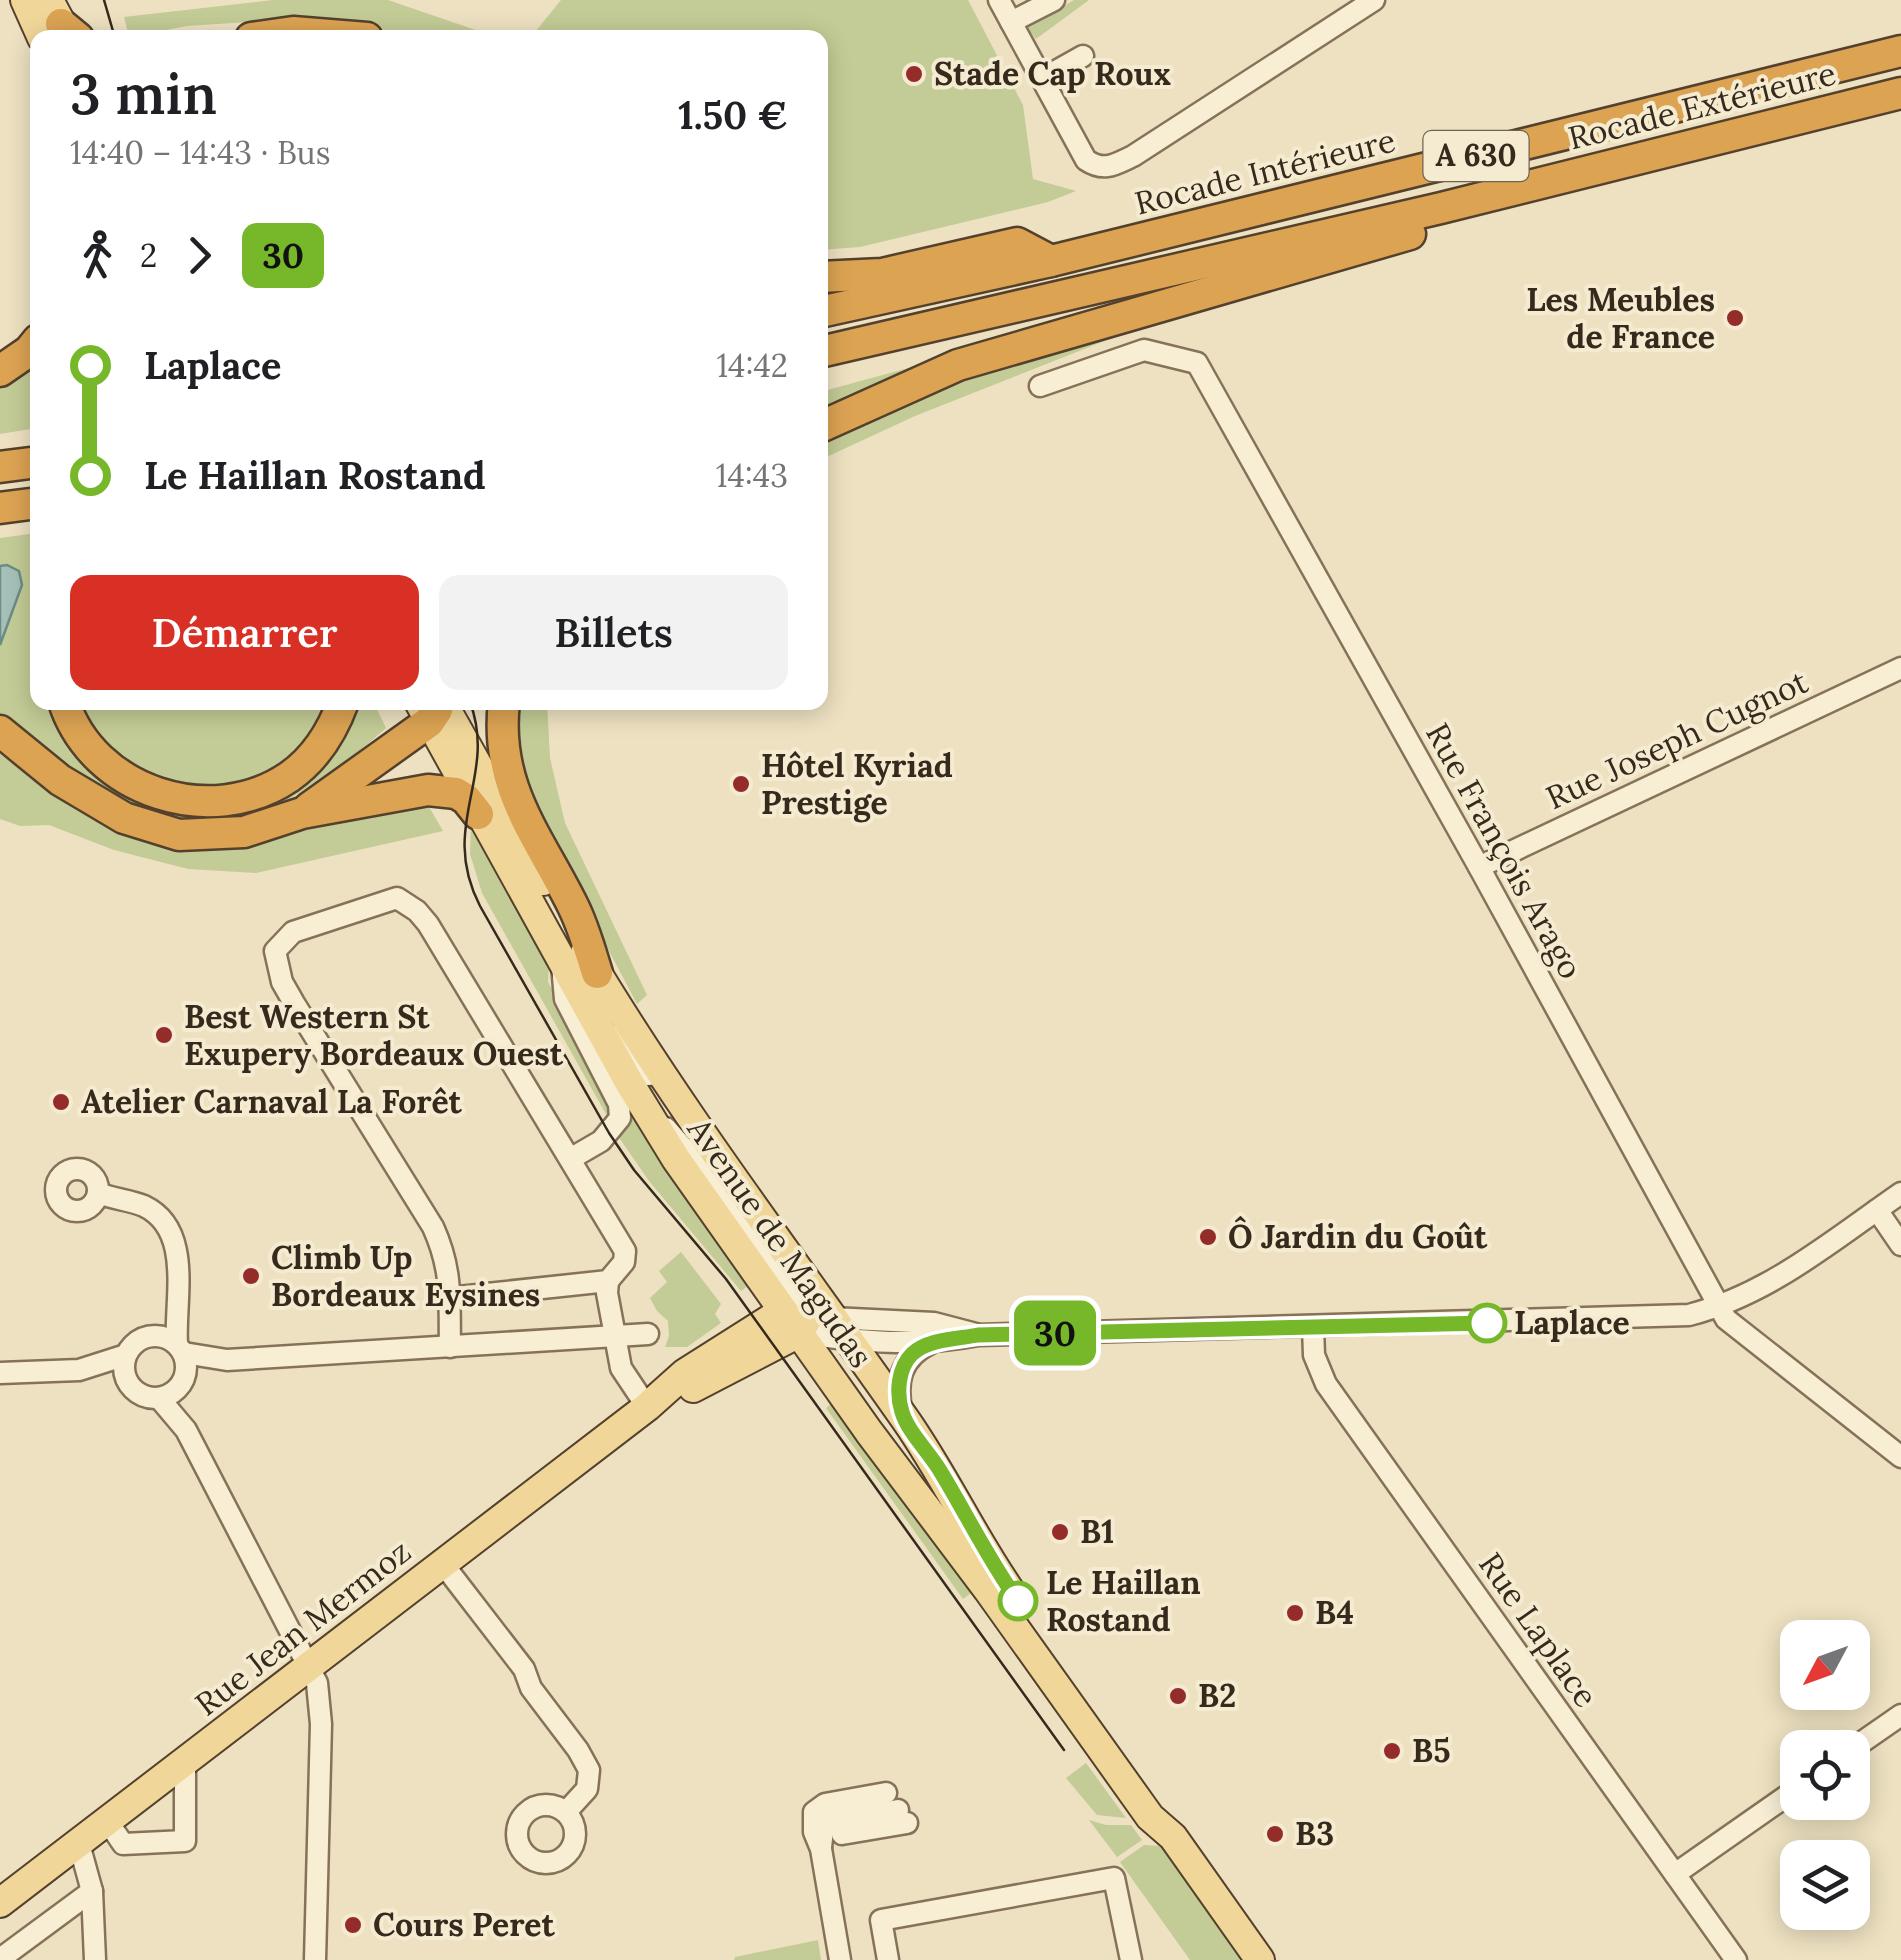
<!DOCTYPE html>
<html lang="fr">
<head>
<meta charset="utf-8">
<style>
  :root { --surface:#fff; --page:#f2f2f2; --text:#202124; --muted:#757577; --accent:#d93025 }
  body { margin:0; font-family:Lora,serif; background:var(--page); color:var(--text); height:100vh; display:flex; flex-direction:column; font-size:38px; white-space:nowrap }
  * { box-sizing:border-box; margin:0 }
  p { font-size:32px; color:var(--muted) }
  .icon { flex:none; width:55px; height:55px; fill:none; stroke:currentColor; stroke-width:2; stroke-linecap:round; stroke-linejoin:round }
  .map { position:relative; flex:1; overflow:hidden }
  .details { position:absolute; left:30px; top:30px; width:798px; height:680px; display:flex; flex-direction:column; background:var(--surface); border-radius:20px; box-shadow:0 5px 25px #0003 }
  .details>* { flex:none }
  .badge { padding:0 20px; border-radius:15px; font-size:35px; line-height:65px }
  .needle { width:65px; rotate:229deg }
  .fabs { position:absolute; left:1780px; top:1620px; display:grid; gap:20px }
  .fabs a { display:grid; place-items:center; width:90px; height:90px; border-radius:20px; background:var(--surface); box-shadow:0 5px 25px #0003; font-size:50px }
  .map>.badge { position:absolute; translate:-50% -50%; box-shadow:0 0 0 5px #fff }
  .legs { display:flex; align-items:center; gap:15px; height:110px; padding:0 40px; font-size:32px }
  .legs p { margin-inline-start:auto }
  .headline { display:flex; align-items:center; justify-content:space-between; height:170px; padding:0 40px }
  h1 { font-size:55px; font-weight:600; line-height:75px }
  .button { display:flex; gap:20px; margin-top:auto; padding:20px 40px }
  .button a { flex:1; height:115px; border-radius:20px; background:var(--accent); color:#fff; font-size:40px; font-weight:600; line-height:115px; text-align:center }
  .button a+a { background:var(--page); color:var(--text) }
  ul { padding:0 40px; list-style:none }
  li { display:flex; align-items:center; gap:35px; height:110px; font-size:38px }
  li i { display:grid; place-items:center; width:15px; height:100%; margin:0 12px; background:currentColor }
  li i::after { content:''; width:25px; height:25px; margin:-12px; border:8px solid; border-radius:50%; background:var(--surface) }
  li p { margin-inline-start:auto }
  li:first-child i { background:linear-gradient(#0000 50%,currentColor 0) }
  li:last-child i { background:linear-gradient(currentColor 50%,#0000 0) }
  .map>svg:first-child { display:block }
  .green { fill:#c3cb96 }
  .water { fill:#a4c0b8; stroke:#6b8d86; stroke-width:2.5 }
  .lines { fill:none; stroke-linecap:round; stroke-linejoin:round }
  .minor-casing { stroke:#867259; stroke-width:25 }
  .major-casing { stroke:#54412d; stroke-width:32 }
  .highway-casing { stroke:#54412d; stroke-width:35 }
  .minor { stroke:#f8eed4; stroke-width:20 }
  .major { stroke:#f0d799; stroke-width:28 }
  .highway { stroke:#dca353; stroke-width:30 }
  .tram { stroke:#362a1d; stroke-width:2.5 }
  .line-1-casing { stroke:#fff; stroke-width:22 }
  .line-1 { stroke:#76b82a; stroke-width:15 }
  .poi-dot { fill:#942c2a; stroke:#f5ebd1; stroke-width:4 }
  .stop-1-dot { fill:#fff; stroke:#76b82a; stroke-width:5 }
  .labels { text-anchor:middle; stroke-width:8; stroke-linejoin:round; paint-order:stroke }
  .shield { fill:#f5ebd1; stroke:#6f6453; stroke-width:2.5 }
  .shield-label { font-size:30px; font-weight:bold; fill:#362a1d }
  .poi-label { font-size:32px; font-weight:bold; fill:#362a1d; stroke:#f5ebd1; text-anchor:start }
  .street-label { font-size:32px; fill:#362a1d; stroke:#f5ebd1 }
  .stop-label { font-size:32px; font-weight:bold; fill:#362a1d; stroke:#f5ebd1; text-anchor:start }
</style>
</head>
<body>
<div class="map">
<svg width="1901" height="1960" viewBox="0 0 1901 1960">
  <rect width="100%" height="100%" fill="#ede1c1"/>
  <g class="green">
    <path d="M273,0H388L496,37H409L371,26L293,19L187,26L129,37L124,17Z"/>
    <path d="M561,0H968L1023,105L1033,179L1076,191L1048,202L860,247L820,250V38L531,37Z"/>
    <path d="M1074,0H1089L1036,39L1027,28Z"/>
    <path d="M1127,332L915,416L820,460V439L985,368Z"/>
    <path d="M953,356L820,415V392Z"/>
    <path d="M37,357V428L0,434V383Z"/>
    <path d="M37,533L38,702L50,703L93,770L246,805L353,703H374L386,728C290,813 206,860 85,783C55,764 28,738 0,717V538Z"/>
    <path d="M81,703H325C318,721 309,742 294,756C246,799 162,796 115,754C99,740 90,722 81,703Z"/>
    <path d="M518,703H547L550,758L565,823L647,995L637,1004L526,793L518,748Z"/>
    <path d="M0,754L78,811L118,831L261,842L362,815L428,805L443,831L256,873L188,869L114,850L49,825L20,826L0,819Z"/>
    <path d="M471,823L549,965L548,982L610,1099L611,1123L482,893L470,854Z"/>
    <path d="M604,1059L752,1283L741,1291L649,1181L618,1136L622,1130Z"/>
    <path d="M681,1252L721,1304L715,1314L721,1323L687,1347H665L669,1336L668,1321L657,1311L650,1298L667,1282L659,1271Z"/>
    <path d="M836,1400L979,1587L963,1599L826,1408Z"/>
    <path d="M1086,1763L1126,1818L1097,1815L1066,1778Z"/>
    <path d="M1089,1820L1106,1825H1131L1142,1840L1117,1857Z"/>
    <path d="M1144,1845L1162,1846L1242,1960H1190L1120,1862Z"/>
    <path d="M818,1940L821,1960H734L735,1957Z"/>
  </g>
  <path class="water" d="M7,565L19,571L22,585L0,645V566Z"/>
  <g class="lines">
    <defs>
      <g id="minor">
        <path d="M999,0L1086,160C1104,172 1114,165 1133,156L1374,0"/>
        <path d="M1011,22L1054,0"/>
        <path d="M1042,79L1083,56"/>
        <path d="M1040,386L1144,350L1197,363L1479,867L1726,1319L1901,1457"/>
        <path d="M1479,867L1901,668"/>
        <path d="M562,965L565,999L619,1104L620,1118L601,1141L570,1159"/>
        <path d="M617,1036L637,1067L647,1075L662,1074"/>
        <path d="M666,1128L716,1185L809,1315L822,1323"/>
        <circle cx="77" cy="1190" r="21"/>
        <path d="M98,1193C113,1199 130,1200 144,1206C194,1230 174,1301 177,1344"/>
        <path d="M1877,1210L1901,1245"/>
        <path d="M608,1281L607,1293L621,1368L647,1407"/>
        <path d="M449,1298L608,1281L624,1262L625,1251L428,924L417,911L397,898L293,932L275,951L282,982L294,1003L433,1227C453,1271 449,1300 450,1347"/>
        <path d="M832,1318L934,1323L976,1334"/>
        <path d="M1313,1327L1314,1355L1326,1384L1736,1960"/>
        <path d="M799,1333C859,1342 918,1347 978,1335L1689,1315C1770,1294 1833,1240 1901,1193"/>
        <circle cx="155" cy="1367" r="31"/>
        <path d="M184,1353L227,1360L648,1334"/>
        <path d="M0,1373L79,1370L126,1355"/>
        <path d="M159,1398L186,1430L317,1683L321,1724L315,1960"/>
        <path d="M902,1414C895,1382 900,1358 931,1343"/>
        <path d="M443,1564L524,1669L531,1688L578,1750L589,1770L587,1789L566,1812"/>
        <path d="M1852,1749L1901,1715"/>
        <circle cx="546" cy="1834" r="29"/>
        <path d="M108,1822L123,1844L185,1841V1763"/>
        <path d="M842,1834L907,1823"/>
        <path d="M79,1844L92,1891L95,1960"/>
        <path d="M821,1847L823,1830L832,1822L898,1810"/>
        <path d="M1675,1874L1798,1788"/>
        <path d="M0,1959L92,1891"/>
        <path d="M840,1960L821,1849L814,1832V1812L825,1804L886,1793"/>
        <path d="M888,1960L881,1920L1114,1878L1131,1960"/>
      </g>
      <g id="major">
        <path d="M25,0L42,38"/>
        <path d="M49,0L69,38"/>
        <path d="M419,702L630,1084L676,1159L869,1432L988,1590L1150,1817L1173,1837L1260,1960"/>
        <path d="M442,702L543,881"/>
        <path d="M585,953C682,1115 797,1265 905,1419C945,1476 973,1538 1013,1595"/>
        <path d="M693,1388L799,1333L808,1318"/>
        <path d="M0,1903L647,1407L685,1373L783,1311"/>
      </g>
      <g id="highway">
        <path d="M61,24L78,38"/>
        <path d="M251,38L293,32L367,38"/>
        <path d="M820,277L882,274L1017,243L1051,261"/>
        <path d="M820,312L1051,261L1901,51"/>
        <path d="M820,352L1441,208L1901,93"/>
        <path d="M0,371L29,351L38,340"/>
        <path d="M820,427L958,365L1410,234"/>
        <path d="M0,467L38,462"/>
        <path d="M0,508L38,503"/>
        <path d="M64,702C93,792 211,830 289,777C315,759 332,732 343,702"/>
        <path d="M504,702C494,787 539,837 573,906C584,928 590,951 597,973"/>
        <path d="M0,731L60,780L124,818L179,835L244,832L302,813L428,790L456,793L466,799L478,814"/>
        <path d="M309,808L429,722L437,710V702"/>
      </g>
    </defs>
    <use href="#minor" class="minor-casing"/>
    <use href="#major" class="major-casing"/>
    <use href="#highway" class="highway-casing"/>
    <use href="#minor" class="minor"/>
    <use href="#major" class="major"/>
    <use href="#highway" class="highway"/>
    <g class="tram">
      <path d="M104,0L115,38"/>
      <path d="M470,702C498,778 438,824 480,906L609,1133L634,1170L726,1279L1064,1750"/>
    </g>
  </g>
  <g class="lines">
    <defs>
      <path id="line-1" d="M1018,1601C988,1559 966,1513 939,1469C928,1451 908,1432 902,1412C896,1393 898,1368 912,1354C928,1339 957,1339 978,1335L1487,1323"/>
    </defs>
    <use href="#line-1" class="line-1-casing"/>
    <use href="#line-1" class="line-1"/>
  </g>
  <g class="poi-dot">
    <circle cx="914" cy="74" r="10"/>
    <circle cx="1735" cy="318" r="10"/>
    <circle cx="741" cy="784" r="10"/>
    <circle cx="164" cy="1035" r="10"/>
    <circle cx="61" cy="1102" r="10"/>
    <circle cx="1208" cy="1237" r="10"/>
    <circle cx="251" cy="1276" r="10"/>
    <circle cx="1060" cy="1532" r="10"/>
    <circle cx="1295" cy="1613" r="10"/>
    <circle cx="1178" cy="1696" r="10"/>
    <circle cx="1392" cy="1751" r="10"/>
    <circle cx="1275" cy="1834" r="10"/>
    <circle cx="353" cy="1925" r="10"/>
  </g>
  <g class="stop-1-dot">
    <circle cx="1487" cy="1323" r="18"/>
    <circle cx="1018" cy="1601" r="18"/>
  </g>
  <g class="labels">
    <rect class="shield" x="1423.5" y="131" width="105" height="50" rx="8"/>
    <g class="shield-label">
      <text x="1476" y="166">A 630</text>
    </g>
    <g class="poi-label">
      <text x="934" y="85">Stade Cap Roux</text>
      <text x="1715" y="311" text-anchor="end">Les Meubles<tspan x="1715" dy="37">de France</tspan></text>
      <text x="761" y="777">Hôtel Kyriad<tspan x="761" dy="37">Prestige</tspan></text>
      <text x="184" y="1028">Best Western St<tspan x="184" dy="37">Exupery Bordeaux Ouest</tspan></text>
      <text x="81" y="1113">Atelier Carnaval La Forêt</text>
      <text x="1228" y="1248">Ô Jardin du Goût</text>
      <text x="271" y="1269">Climb Up<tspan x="271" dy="37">Bordeaux Eysines</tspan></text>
      <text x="1080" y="1543">B1</text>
      <text x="1315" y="1624">B4</text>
      <text x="1198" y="1707">B2</text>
      <text x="1412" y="1762">B5</text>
      <text x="1295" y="1845">B3</text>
      <text x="373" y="1936">Cours Peret</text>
    </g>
    <g class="street-label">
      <text transform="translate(1702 106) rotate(-14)" y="11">Rocade Extérieure</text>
      <text transform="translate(1265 172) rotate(-14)" y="11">Rocade Intérieure</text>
      <text transform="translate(1677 740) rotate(-25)" y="11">Rue Joseph Cugnot</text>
      <text transform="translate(1504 851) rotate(61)" y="11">Rue François Arago</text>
      <text transform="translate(780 1243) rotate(55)" y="11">Avenue de Magudas</text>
      <text transform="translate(303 1628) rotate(-38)" y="11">Rue Jean Mermoz</text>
      <text transform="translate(1538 1630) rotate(55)" y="11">Rue Laplace</text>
    </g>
    <g class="stop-label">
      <text x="1514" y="1334">Laplace</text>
      <text x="1046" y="1594">Le Haillan<tspan x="1046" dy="37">Rostand</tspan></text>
    </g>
  </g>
</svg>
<div class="fabs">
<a><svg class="needle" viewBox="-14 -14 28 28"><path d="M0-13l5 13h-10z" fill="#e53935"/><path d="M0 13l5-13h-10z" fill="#757577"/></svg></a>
<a><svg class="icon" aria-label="locate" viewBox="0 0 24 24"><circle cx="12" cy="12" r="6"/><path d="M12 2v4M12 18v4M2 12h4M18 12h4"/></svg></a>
<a><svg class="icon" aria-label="layers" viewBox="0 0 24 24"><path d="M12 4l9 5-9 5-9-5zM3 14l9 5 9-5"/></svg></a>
</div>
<b class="badge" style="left:1055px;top:1333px;background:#76b82a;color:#111">30</b>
<section class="details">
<div class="headline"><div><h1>3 min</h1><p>14:40 – 14:43 · Bus</p></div><b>1.50 €</b></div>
<div class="legs"><svg class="icon" aria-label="walk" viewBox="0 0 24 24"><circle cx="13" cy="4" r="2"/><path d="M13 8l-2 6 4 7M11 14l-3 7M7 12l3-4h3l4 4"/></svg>2<svg class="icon" aria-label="forward" viewBox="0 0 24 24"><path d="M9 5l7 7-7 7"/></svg><b class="badge" style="background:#76b82a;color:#111">30</b></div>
<ul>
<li><i style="color:#76b82a"></i><b>Laplace</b><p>14:42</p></li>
<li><i style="color:#76b82a"></i><b>Le Haillan Rostand</b><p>14:43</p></li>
</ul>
<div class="button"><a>Démarrer</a><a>Billets</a></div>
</section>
</div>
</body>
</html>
